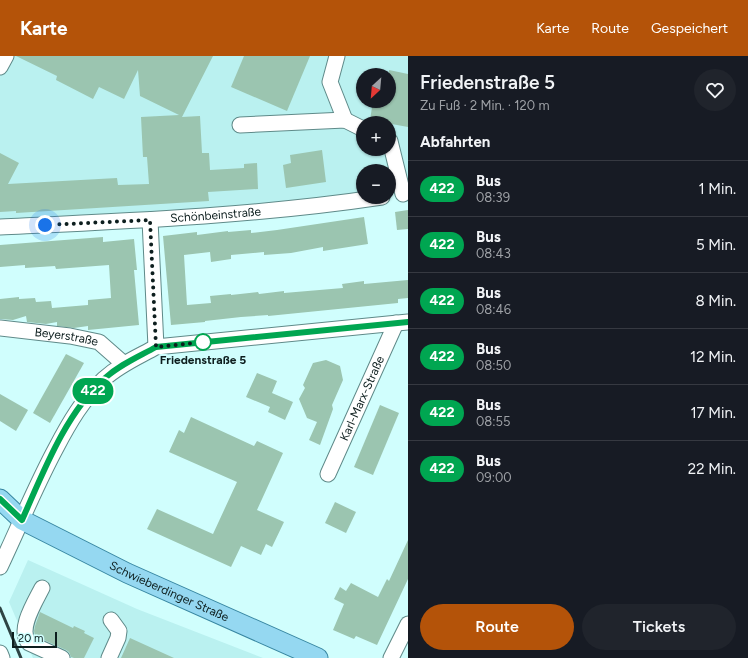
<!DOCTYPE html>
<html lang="de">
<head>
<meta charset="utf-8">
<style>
  :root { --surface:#171b24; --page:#20242c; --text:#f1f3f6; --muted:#9ea1a6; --line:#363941; --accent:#b45309 }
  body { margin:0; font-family:Figtree,sans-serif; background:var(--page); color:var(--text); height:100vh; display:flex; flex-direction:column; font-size:15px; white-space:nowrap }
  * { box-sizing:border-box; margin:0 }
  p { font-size:13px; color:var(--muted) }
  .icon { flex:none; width:22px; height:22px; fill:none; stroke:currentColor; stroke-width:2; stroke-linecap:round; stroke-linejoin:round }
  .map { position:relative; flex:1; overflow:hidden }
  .sheet { display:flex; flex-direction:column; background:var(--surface); width:340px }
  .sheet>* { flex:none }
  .badge { padding:0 8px; border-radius:13px; font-size:14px; line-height:26px }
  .needle { width:26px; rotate:206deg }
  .fabs { position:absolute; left:356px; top:12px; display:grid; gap:8px }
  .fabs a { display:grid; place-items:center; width:40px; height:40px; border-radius:50%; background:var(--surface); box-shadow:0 1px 3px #0004; font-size:20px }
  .scale { position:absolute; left:12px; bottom:10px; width:45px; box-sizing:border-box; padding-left:4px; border:2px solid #0d1e1e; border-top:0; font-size:11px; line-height:14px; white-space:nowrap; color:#0d1e1e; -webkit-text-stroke:3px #d0fefd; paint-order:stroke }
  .you { position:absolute; width:20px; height:20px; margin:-10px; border:3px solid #fff; border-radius:50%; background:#1a73e8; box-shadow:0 0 0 6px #1a73e833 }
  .map>.badge { position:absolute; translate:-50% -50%; box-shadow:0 0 0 2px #fff }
  h2 { padding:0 12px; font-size:15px; line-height:36px }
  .round { display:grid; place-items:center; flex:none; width:42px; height:42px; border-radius:21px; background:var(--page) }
  .overview { display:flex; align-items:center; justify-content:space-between; height:68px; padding:0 12px }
  h1 { font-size:19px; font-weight:600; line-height:30px }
  .action { display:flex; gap:8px; margin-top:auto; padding:8px 12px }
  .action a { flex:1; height:46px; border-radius:24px; background:var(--accent); color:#fff; font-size:16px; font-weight:600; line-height:46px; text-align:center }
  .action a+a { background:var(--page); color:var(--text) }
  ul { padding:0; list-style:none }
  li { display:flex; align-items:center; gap:12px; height:56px; padding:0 12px; border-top:1px solid var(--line) }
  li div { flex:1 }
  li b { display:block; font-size:15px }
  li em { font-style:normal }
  li .badge { min-width:44px; font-weight:700; text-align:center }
  header { display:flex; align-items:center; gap:24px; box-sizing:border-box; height:56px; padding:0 20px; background:var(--accent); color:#fff }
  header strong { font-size:19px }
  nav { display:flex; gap:22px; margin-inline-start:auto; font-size:14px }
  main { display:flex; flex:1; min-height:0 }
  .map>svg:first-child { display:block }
  .built { fill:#baf1f0; fill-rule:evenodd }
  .building { fill:#9bc5b0 }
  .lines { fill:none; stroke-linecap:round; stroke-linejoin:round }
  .minor-casing { stroke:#5f8a89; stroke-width:17 }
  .major-casing { stroke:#3786a1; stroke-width:21 }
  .minor { stroke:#fff; stroke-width:15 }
  .major { stroke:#95d8f1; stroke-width:19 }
  .rail { stroke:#2e4444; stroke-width:3 }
  .line-casing { stroke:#fff; stroke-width:9 }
  .line { stroke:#00a651; stroke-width:6 }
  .walk { stroke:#0d1e1e; stroke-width:4; stroke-dasharray:0 7.2 }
  .stop-dot { fill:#fff; stroke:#00a651; stroke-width:2 }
  .labels { text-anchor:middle; stroke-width:4; stroke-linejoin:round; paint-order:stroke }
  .street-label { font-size:12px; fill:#0d1e1e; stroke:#d0fefd }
  .stop-label { font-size:12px; font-weight:bold; fill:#0d1e1e; stroke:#d0fefd }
</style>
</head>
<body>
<header>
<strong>Karte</strong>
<nav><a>Karte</a><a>Route</a><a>Gespeichert</a></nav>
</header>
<main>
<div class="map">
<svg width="408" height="602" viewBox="0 0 408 602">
  <rect width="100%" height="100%" fill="#d0fefd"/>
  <g class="built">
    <path d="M0,0H408V132L389,135V115H363V138L270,150L0,163ZM363,19H389V45H363ZM363,67H389V93H363Z"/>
    <path d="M28,504L137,553L263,602H33L9,546Z"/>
  </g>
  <g class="building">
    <path d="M16,0H213L182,61L200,60L202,97H209L210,114L244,112V108L257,107L258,133L208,136L209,145L16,157V155L0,156V97L19,107L8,128L117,122L118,129L149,128L147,101H143L141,61L179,59L140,40L138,14L124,43L99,31L93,43L56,24L57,20Z"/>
    <path d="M244,0H310L287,55L231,31Z"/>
    <path d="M389,14L408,18V71L370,64L373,45H389Z"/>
    <path d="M322,94L326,126L286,132L283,109L291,107L290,99Z"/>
    <path d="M408,154V173L397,174L395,156Z"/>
    <path d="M364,161L368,188L323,195V191L291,197L264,199V196L231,199V203L211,206L210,196L184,199L187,249L211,247L210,240L231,238V239L258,236L259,238L284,235V237L343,232L342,228L364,225V228L408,224V242L398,243V247L268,260V259L241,261L205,265V266L171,269L163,180L197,176V179L228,175V176L251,174V177L277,174Z"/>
    <path d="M103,181V186L134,183L137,214H134L139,269L88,274V270L74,272L57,270V266L46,268L27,266L26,260L13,264L0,263V243L19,241V243L35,242L36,246L51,245L52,252L88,249V244L111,242L109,209L56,213L55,210L25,212V209L0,211V189Z"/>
    <path d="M66,298L84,307L50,367L33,357Z"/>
    <path d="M326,304L340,310L343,324L332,349L333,353L320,389L309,384L317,366L307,362L299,343L305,332L303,329L313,307Z"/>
    <path d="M257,317L277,325L272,337L293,346L285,364L268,356L270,351L246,341Z"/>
    <path d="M0,338L28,354L16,375L0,365Z"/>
    <path d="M380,349L399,357L373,419L354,411Z"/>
    <path d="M191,361L254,390L257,385L283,397L257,454L284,466L272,491L266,488L261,499L241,490L231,511L147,473L157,453L213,478L237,426L169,396L179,374L184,377Z"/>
    <path d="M335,446L356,456L346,477L325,467Z"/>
    <path d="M408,484V523L377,589L356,580L354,583L333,574L344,548L334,543L340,531L346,535L351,527L378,541L387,523L389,525Z"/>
    <path d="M40,556L73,572L74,570L85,575L84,577L94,582L84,602H74L71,601L69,596L66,594L35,580L34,575L35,570Z"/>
    <path d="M130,582L174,602H121Z"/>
  </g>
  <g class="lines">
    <defs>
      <g id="minor">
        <path d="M337,0L330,26L345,64"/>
        <path d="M0,11L6,0"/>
        <path d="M240,69L345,64L363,73"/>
        <path d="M389,84L390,85L403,138"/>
        <path d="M150,164L156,291"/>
        <path id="s1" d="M0,171C127,165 255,160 382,141"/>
        <path id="s2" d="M0,272L70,280L99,286L124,308"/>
        <path id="s3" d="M328,418L396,267"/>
        <path d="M0,511C19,471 35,431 56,392C69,367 83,343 104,323C119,309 138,301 156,291L408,266"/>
        <path d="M42,532C35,546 17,574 29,587L62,602"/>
        <path d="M0,597L2,602"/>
        <path d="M109,602L118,582L119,575L111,564"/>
        <path d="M391,602L408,568"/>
      </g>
      <g id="major">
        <path id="s4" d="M0,443L22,464L127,517L318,602"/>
      </g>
    </defs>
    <use href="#minor" class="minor-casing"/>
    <use href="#major" class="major-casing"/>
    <use href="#minor" class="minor"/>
    <use href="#major" class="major"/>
    <path class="rail" d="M0,552L21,602"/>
  </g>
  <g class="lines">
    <defs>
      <path id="line" d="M0,443L22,464C43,417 65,358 104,323C119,309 138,301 156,291L408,266"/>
    </defs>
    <use href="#line" class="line-casing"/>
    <use href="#line" class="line"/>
    <path class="walk" d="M45,169L150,164L156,291L203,286"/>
  </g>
  <circle class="stop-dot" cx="203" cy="286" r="8"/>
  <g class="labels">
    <g class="street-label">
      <text dy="4" stroke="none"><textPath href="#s1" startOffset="216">Schönbeinstraße</textPath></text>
      <text dy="4" stroke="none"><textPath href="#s2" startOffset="67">Beyerstraße</textPath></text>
      <text dy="4" stroke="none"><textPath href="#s3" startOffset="83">Karl-Marx-Straße</textPath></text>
      <text dy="4" stroke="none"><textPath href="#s4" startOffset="194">Schwieberdinger Straße</textPath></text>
    </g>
    <g class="stop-label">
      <text x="203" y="308">Friedenstraße 5</text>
    </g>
  </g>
</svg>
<div class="fabs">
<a><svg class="needle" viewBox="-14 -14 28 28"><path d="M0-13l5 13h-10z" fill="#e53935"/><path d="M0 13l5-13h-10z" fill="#9ea1a6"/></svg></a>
<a>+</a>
<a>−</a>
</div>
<div class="scale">20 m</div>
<div class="you" style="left:45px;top:169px"></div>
<b class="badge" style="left:93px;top:335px;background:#00a651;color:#fff">422</b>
</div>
<section class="sheet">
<div class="overview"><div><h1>Friedenstraße 5</h1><p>Zu Fuß · 2 Min. · 120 m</p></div><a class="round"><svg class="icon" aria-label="heart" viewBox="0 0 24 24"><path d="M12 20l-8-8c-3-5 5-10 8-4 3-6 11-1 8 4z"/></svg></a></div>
<h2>Abfahrten</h2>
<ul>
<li><span class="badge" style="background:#00a651;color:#fff">422</span><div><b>Bus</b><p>08:39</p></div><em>1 Min.</em></li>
<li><span class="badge" style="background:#00a651;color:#fff">422</span><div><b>Bus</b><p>08:43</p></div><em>5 Min.</em></li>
<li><span class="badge" style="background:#00a651;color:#fff">422</span><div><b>Bus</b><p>08:46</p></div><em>8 Min.</em></li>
<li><span class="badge" style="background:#00a651;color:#fff">422</span><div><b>Bus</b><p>08:50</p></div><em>12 Min.</em></li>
<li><span class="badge" style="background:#00a651;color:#fff">422</span><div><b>Bus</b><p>08:55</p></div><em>17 Min.</em></li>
<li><span class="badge" style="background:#00a651;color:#fff">422</span><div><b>Bus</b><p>09:00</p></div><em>22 Min.</em></li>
</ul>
<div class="action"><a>Route</a><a>Tickets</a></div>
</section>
</main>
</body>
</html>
